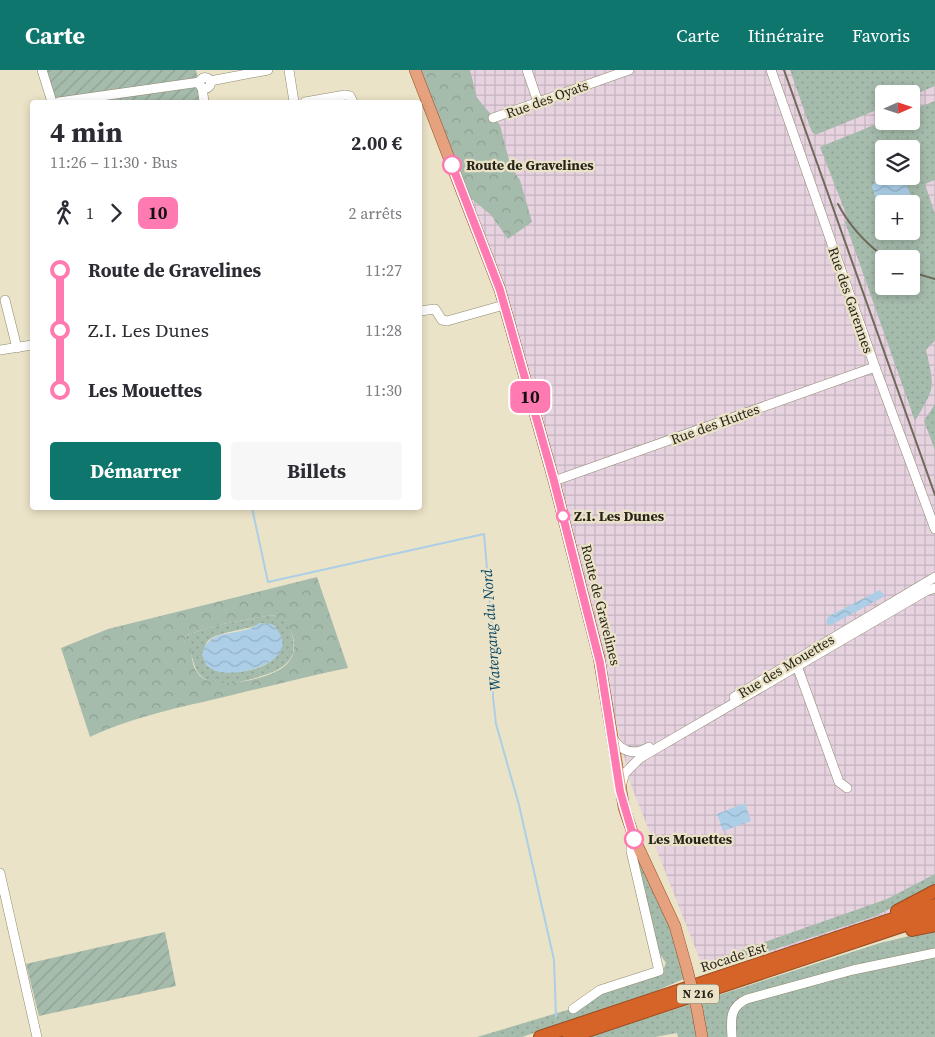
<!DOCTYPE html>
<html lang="fr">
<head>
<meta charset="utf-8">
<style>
  :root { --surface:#fff; --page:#f7f7f7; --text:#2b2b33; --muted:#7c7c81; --accent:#0f766e }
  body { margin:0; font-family:"Source Serif 4",serif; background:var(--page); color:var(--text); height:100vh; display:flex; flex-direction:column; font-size:19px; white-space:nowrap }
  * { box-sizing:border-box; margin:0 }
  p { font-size:16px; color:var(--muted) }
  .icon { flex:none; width:28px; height:28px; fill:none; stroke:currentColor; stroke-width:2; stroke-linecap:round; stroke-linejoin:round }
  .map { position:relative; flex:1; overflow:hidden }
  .drawer { position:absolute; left:30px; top:30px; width:392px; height:410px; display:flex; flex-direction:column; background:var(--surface); border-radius:5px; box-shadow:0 2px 8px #0003 }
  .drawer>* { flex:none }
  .badge { padding:0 10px; border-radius:8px; font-size:18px; line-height:32px }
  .needle { width:32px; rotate:87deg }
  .fabs { position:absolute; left:875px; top:15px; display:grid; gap:10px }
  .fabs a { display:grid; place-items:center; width:45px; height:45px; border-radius:5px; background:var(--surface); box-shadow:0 2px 8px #0003; font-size:25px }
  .map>.badge { position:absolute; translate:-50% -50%; box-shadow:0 0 0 2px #fff }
  .legs { display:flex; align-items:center; gap:8px; height:55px; padding:0 20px; font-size:16px }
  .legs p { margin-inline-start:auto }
  .summary { display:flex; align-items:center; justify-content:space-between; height:85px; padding:0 20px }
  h1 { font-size:28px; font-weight:700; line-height:38px }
  .primary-button { display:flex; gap:10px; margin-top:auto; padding:10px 20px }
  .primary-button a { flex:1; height:58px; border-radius:5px; background:var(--accent); color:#fff; font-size:20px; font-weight:700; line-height:58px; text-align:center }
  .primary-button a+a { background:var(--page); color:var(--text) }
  ul { padding:0 20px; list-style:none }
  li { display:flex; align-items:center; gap:18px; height:60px; font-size:19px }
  li i { display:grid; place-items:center; width:8px; height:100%; margin:0 6px; background:currentColor }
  li i::after { content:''; width:12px; height:12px; margin:-6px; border:4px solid; border-radius:50%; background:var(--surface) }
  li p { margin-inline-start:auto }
  li:first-child i { background:linear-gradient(#0000 50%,currentColor 0) }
  li:last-child i { background:linear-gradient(currentColor 50%,#0000 0) }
  header { display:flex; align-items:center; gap:30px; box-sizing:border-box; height:70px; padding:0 25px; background:var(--accent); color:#fff }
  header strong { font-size:24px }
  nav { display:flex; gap:28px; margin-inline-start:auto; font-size:18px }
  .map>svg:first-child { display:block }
  .industrial { fill:url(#industrial-grid); fill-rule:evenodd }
  .grass { fill:url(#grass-dots); fill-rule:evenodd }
  .forest { fill:url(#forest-crowns); fill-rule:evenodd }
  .garden { fill:url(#garden-furrows) }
  .water { fill:url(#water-waves) }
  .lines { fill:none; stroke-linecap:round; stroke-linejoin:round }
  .stream { stroke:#accfe7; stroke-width:2 }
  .minor-casing { stroke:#908970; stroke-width:10 }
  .major-casing { stroke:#984d23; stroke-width:12 }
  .highway-casing { stroke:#984d23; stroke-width:14 }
  .minor { stroke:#fff; stroke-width:9 }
  .major { stroke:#e6a17e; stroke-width:11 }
  .highway { stroke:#d66328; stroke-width:12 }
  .rail { stroke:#6f6a59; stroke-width:2 }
  .major-bridge-casing { stroke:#984d23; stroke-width:12; stroke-linecap:butt }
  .major-bridge { stroke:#e6a17e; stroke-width:11 }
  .line-1-casing { stroke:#fff; stroke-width:11 }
  .line-1 { stroke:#ff7ab1; stroke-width:8 }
  .stop-1-dot { fill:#fff; stroke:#ff7ab1; stroke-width:2.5 }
  .labels { text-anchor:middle; stroke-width:4.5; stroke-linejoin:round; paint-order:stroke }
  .shield { fill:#ebe3c7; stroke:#615d4d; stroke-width:1 }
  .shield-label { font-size:12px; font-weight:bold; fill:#262319 }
  .street-label { font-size:14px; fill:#262319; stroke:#ebe3c7 }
  .stop-label { font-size:14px; font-weight:bold; fill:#262319; stroke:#ebe3c7; text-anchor:start }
  .water-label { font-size:15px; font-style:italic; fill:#084868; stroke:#ebe3c7 }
</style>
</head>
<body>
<header>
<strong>Carte</strong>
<nav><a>Carte</a><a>Itinéraire</a><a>Favoris</a></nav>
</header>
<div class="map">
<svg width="935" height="967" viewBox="0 0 935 967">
  <defs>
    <pattern id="industrial-grid" width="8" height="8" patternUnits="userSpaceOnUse" patternTransform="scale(1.25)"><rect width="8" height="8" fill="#e7d2e0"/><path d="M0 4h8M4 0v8" fill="none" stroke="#c6b4c0"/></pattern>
    <pattern id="grass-dots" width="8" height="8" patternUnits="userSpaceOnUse" patternTransform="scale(1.25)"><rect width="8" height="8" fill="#a5bbab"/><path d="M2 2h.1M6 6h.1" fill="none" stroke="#8ea093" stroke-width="1.8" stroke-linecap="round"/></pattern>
    <pattern id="forest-crowns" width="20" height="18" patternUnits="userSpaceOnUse" patternTransform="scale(1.25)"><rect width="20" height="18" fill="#a5bbab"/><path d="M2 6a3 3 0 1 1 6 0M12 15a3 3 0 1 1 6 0" fill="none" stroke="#8ea093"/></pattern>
    <pattern id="garden-furrows" width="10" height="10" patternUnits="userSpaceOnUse" patternTransform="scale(1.25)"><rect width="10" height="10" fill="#a5bbab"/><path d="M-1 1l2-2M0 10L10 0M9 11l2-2" fill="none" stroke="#8ea093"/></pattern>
    <pattern id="water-waves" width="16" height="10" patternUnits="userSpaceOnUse" patternTransform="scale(1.25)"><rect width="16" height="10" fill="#accfe7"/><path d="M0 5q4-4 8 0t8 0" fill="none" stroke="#94b1c6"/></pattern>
  </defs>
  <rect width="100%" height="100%" fill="#ebe3c7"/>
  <path class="industrial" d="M423,0H935V842L704,900L631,715L548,369L507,228ZM884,24H911V51H884ZM884,79H911V106H884ZM884,134H911V161H884ZM884,189H911V216H884Z"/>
  <g class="grass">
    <path d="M790,0H935V16L911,26V24H884V37L815,65L811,60Z"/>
    <path d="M935,31V110L925,114L935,144V270L926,280C935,319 935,317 915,351L845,152L848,149L820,77L884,51H911V40ZM884,79H911V106H884ZM884,134H911V161H884ZM884,189H911V216H884Z"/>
    <path d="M935,334V380L924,351Z"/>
    <path d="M272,545C281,548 288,553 291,562C303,596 273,603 248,610C235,613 220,617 207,610C190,602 196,583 184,573L186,565L222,554ZM261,553L275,556C302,598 228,612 206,595C206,589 204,580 206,574C211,561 249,561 261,553Z"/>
    <path d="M634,779L665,842L686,908L656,921L522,967H477L584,935L599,923L661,905L666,893L657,880Z"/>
    <path d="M935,804V817L873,847L706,902L702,894L887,829Z"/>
    <path d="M935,860V967H678L677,963L655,967H589L880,873Z"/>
  </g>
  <g class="forest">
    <path d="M418,0H470L477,28L500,55L511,98L520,110L532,152L508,169L491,145L468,126Z"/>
    <path d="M317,507L348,598C311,605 276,615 240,623C189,636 139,644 90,667L61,578L108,559ZM272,545C292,551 302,578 287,594C273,609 216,621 200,606C191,597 192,585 190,574L184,573L186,565L222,554Z"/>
  </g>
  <g class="garden">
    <path d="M45,0H196L202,32H50Z"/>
    <path d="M165,862L176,916L39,946L26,894Z"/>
  </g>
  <g class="water">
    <path d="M896,106H904L920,155L911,159V134H884V153L872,117L873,114Z"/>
    <path d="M880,520L885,526L831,555L827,554L826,551L829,546Z"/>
    <path d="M259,553L271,554C276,556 278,560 281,566C292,594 239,606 220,602C214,601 210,598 206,595L202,584C210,555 241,569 259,553Z"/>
    <path d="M745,733L751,751L723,761L717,744Z"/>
  </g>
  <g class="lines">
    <path class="stream" d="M252,438L268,512L484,464L493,569V627L496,654L519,735L554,890L556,947"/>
    <defs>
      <g id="minor">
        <path d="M42,0L52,32"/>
        <path d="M289,0L294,32"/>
        <path d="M527,0L538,32"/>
        <path d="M771,0L875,297L935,459"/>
        <circle cx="205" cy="13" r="5.5"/>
        <path d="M210,11L268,0"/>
        <path d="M202,17L204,32"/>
        <path d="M59,32L200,12"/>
        <path d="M305,32L345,25L350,26L353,32"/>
        <path d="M493,48L629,0"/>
        <path d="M5,230L17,278"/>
        <path d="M420,241L435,239L442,250L447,251L504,235"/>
        <path d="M0,280L32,275"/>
        <path d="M554,411L875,297"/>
        <path d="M796,593L839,712L847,718"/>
        <path d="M734,627L935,507"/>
        <path d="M612,667C621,682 634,686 649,677"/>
        <path d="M621,716L625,703L640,688L926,521L935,518"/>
        <path d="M0,803L37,967"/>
        <path d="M573,939L600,920L659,901L631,781V775L635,770"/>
        <path d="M732,967C731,950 729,937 747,929L853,900L935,883"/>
      </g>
      <g id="major">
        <path d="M415,0L500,220L554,411L599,588L624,738L635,770L675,856L687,899"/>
        <path d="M697,939L702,967"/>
      </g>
      <g id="highway">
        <path d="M897,841L935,821"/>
        <path d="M912,860L935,855"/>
        <path d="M540,967L935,835"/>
        <path d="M569,967L935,845"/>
      </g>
    </defs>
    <use href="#minor" class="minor-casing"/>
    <use href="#major" class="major-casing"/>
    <use href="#highway" class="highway-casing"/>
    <use href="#minor" class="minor"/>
    <use href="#major" class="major"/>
    <use href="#highway" class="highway"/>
    <g class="rail">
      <path d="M784,0L935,425"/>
      <path d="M838,134C850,157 866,174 887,189"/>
      <path d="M911,202L935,209"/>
    </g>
    <defs>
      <path id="major-bridge" d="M687,899L697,939"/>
    </defs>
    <use href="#major-bridge" class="major-bridge-casing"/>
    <use href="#major-bridge" class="major-bridge"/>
  </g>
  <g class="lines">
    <defs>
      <path id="line-1" d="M452,95L500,220L554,411L600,593L620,721L634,769"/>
    </defs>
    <use href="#line-1" class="line-1-casing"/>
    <use href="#line-1" class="line-1"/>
  </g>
  <g class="stop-1-dot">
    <circle cx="452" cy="95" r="9"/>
    <circle cx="563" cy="446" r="6"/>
    <circle cx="634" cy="769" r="9"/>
  </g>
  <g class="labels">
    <rect class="shield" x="677" y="914.5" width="42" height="19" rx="4"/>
    <g class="shield-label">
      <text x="698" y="928">N 216</text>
    </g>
    <g class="street-label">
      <text transform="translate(547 29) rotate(-20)" y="5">Rue des Oyats</text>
      <text transform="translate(851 230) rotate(71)" y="5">Rue des Garennes</text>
      <text transform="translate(715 354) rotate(-20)" y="5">Rue des Huttes</text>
      <text transform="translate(601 535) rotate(76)" y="5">Route de Gravelines</text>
      <text transform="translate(786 596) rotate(-31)" y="5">Rue des Mouettes</text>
      <text transform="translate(733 887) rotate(-18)" y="5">Rocade Est</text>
    </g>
    <g class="stop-label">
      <text x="466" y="100">Route de Gravelines</text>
      <text x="574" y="451">Z.I. Les Dunes</text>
      <text x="648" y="774">Les Mouettes</text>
    </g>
    <g class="water-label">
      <text transform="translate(491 560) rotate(-94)" y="5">Watergang du Nord</text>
    </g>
  </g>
</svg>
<div class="fabs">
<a><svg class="needle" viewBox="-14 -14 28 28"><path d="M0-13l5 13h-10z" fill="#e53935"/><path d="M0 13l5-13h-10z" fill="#7c7c81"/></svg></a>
<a><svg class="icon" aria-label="layers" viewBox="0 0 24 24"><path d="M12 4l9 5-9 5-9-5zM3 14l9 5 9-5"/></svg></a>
<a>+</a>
<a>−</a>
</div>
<b class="badge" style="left:530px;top:327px;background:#ff7ab1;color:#111">10</b>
<section class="drawer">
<div class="summary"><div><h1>4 min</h1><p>11:26 – 11:30 · Bus</p></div><b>2.00 €</b></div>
<div class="legs"><svg class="icon" aria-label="walk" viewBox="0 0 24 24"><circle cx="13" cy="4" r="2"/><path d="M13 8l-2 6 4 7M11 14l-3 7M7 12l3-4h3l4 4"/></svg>1<svg class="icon" aria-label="forward" viewBox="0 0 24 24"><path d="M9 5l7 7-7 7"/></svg><b class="badge" style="background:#ff7ab1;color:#111">10</b><p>2 arrêts</p></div>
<ul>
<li><i style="color:#ff7ab1"></i><b>Route de Gravelines</b><p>11:27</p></li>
<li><i style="color:#ff7ab1"></i><span>Z.I. Les Dunes</span><p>11:28</p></li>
<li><i style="color:#ff7ab1"></i><b>Les Mouettes</b><p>11:30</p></li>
</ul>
<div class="primary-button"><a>Démarrer</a><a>Billets</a></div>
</section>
</div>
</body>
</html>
